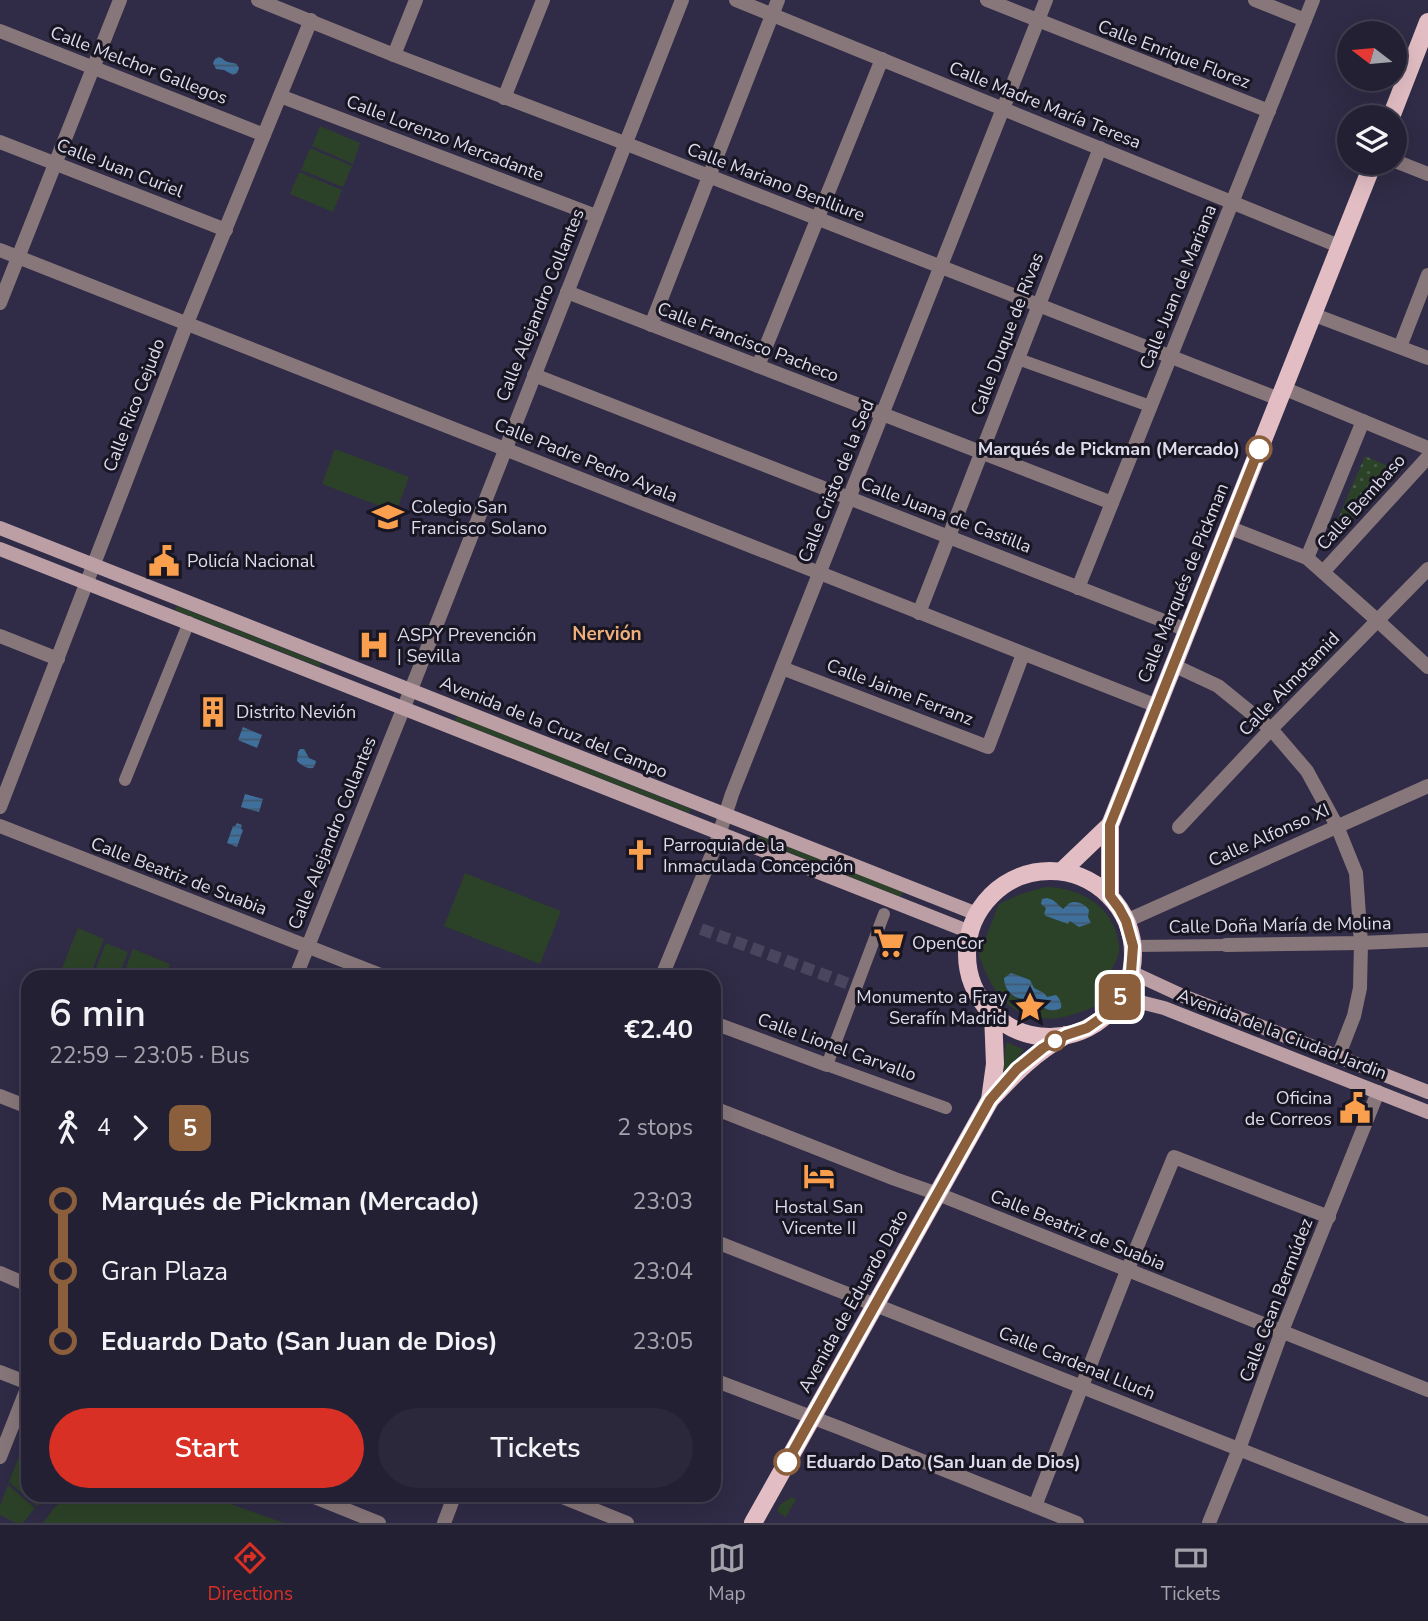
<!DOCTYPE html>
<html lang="en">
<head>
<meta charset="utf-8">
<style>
  :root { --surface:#242034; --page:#2c283c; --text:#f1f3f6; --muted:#a3a3ac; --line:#413e4f; --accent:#d93025 }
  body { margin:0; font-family:"Nunito Sans",sans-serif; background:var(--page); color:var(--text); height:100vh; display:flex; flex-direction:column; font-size:26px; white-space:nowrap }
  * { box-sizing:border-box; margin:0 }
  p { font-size:23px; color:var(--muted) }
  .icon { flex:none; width:38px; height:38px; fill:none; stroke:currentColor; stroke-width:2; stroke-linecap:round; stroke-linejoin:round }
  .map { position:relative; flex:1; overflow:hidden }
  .drawer { position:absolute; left:21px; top:970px; width:700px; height:532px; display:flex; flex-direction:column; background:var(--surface); border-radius:21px; box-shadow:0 7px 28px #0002,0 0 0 2px var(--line) }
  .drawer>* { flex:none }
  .badge { padding:0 14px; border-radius:10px; font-size:24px; line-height:46px }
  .needle { width:46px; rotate:286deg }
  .controls { position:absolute; left:1337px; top:21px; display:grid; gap:14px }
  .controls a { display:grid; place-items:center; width:70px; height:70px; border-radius:50%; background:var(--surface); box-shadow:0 7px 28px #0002,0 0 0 2px var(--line); font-size:35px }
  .map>.badge { position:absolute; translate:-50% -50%; box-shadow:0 0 0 4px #fff }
  .legs { display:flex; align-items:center; gap:10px; height:77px; padding:0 28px; font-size:23px }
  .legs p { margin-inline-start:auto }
  .headline { display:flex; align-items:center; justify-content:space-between; height:119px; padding:0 28px }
  h1 { font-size:38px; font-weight:600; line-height:52px }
  .primary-button { display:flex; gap:14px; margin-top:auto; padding:14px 28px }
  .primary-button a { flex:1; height:80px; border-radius:42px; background:var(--accent); color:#fff; font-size:28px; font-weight:600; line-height:80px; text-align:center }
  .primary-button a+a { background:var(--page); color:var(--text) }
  ul { padding:0 28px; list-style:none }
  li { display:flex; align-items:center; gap:24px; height:70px; font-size:26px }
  li i { display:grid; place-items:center; width:10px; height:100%; margin:0 9px; background:currentColor }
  li i::after { content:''; width:18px; height:18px; margin:-9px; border:5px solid; border-radius:50%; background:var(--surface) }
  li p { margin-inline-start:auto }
  li:first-child i { background:linear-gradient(#0000 50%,currentColor 0) }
  li:last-child i { background:linear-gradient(currentColor 50%,#0000 0) }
  .tab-bar { display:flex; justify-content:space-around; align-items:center; height:98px; border-top:2px solid var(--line); background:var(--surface); font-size:19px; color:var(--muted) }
  .tab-bar a { display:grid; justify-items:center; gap:4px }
  .tab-bar .active { color:var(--accent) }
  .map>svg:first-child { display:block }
  .grass { fill:#2c4228 }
  .park { fill:url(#park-dots) }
  .water { fill:url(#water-rules) }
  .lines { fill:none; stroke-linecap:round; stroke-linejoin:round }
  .pedestrian-tunnel { stroke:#4a455f; stroke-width:12; stroke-dasharray:12 6; stroke-linecap:butt }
  .pedestrian { stroke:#88777a; stroke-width:12 }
  .minor { stroke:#88777a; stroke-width:14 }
  .secondary { stroke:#bb9fa4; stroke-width:14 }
  .primary { stroke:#e2bec4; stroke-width:18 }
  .line-1-casing { stroke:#fff; stroke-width:16 }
  .line-1 { stroke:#8b5e3c; stroke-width:10 }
  .stop-1-dot { fill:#fff; stroke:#8b5e3c; stroke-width:3.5 }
  .labels { text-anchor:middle; stroke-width:6; stroke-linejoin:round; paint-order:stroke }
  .street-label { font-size:18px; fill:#dedbed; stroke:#181622 }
  .stop-label { font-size:18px; font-weight:bold; fill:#dedbed; stroke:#181622; text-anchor:end }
  .poi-label { font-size:18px; fill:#dedbed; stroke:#181622; text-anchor:start }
  .neighbourhood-label { font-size:19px; font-weight:bold; fill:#eeaf7b; stroke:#181622 }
</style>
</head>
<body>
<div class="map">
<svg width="1428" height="1523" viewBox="0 0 1428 1523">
  <defs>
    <pattern id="park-dots" width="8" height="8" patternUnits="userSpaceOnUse" patternTransform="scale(1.75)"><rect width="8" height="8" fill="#2c4228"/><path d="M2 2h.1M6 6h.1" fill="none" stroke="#4a5d48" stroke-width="1.8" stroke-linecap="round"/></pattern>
    <pattern id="water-rules" width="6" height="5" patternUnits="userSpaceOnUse" patternTransform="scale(1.75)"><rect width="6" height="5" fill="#3f709b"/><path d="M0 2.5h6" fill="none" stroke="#415971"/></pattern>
  </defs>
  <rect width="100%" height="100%" fill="#302b46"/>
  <g class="grass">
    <path d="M320,126L360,143L353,164L312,146Z"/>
    <path d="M310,148L352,166L343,187L301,170Z"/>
    <path d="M299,172L342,190L333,212L290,194Z"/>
    <path d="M335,449L409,477L396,512L322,484Z"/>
    <path d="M177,606L321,663L320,667L175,610Z"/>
    <path d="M457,716L691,809L689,813L455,721Z"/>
    <path d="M760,836L903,892L901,897L758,840Z"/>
    <path d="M465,873L561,911L540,964L444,926Z"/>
    <path d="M1045,887C1076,887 1109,903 1117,935C1118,940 1120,947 1119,951C1118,961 1110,968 1111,977L1108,979C1106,985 1105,995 1102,1000C1099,1006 1089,1009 1083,1011C1060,1021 1032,1023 1010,1006C995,995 985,973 979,955L999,904L1021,894Z"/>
    <path d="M78,928L104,939L90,976H59Z"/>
    <path d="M106,943L128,952L119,976H93Z"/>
    <path d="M133,949L170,964L165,976H148L126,967Z"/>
    <path d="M1007,1042L1024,1050L1003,1075L1006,1044Z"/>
    <path d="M20,1454L28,1464V1494L49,1495L37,1506L9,1482Z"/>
    <path d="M8,1485L35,1508L23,1523H16L0,1515V1506Z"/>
    <path d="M70,1494L205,1495L284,1523H43L54,1508Z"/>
    <path d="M792,1497L796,1499L786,1517L778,1512C777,1504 786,1501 792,1497Z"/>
  </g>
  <path class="park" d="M1365,456L1395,469L1337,540L1331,535Z"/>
  <g class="water">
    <path d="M219,57C223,58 224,61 228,62C233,64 236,61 239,68L237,73L233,75L224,70L216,69L213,63L215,59Z"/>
    <path d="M243,727L262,735L257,748L238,740Z"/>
    <path d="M300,749H304L309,758L316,761L315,765L313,768C307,769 301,765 297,761L298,752Z"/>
    <path d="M245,794L263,799L259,812L241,807Z"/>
    <path d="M237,823L242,825L241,829L243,830L237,847L227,843L233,826H235Z"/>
    <path d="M1047,898L1053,900L1063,909C1064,908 1069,903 1070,903C1077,900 1086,905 1089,910L1088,917L1091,923L1079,927L1070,921L1068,924L1046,916L1044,914L1046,908L1041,904L1042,899Z"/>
    <path d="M1011,973L1030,980L1034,988L1044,993L1047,997L1056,995C1060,998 1062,1004 1061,1008C1046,1016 1041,1003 1030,995L1025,996L1024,999C1012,998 1004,989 1004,978Z"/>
  </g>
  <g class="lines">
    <path class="pedestrian-tunnel" d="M701,929L857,987"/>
    <g class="pedestrian">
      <path d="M1018,359L1150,406"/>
      <path d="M125,780L189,622"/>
      <path d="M884,914L827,1065L946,1108"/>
      <path d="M1133,946L1226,945"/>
    </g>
    <g class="minor">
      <path d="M258,0L394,55L609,137L1279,399"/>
      <path d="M736,0L1339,246"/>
      <path d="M987,0L1269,111"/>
      <path d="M1255,0L1305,20"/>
      <path d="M0,31L264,135"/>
      <path d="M394,55L416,0"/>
      <path d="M280,96L596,216"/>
      <path d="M504,98L543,0"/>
      <path d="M0,142L226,230"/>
      <path d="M1395,161L1428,174"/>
      <path d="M0,250L1157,706"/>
      <path d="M567,292L1112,503"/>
      <path d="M0,303L120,0"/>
      <path d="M1312,314L1428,358"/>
      <path d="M651,325L778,0"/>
      <path d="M1400,347L1428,275"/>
      <path d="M758,366L882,59"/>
      <path d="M534,375L1187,630"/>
      <path d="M1283,388L1428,448"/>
      <path d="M1228,527L1307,558L1378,621L1428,667"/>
      <path d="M1307,558L1363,421"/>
      <path d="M1323,572L1428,457"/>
      <path d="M1078,588L1313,0"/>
      <path d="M919,613L1100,148"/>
      <path d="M0,636L58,659"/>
      <path d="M1173,665L1218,686L1271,729L1307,771L1337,826L1356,873L1361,943L1360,988L1354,1016L1338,1057"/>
      <path d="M782,668L988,747L1023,654"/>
      <path d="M0,807L187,323L311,20"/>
      <path d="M0,826L383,976"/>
      <path d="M1179,827L1271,729L1428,569"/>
      <path d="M1126,921L1428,786"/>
      <path d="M1226,945L1361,943L1428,940"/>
      <path d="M296,976L416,677L682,0"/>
      <path d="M662,976L715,847L732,794L1046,0"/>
      <path d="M714,1023L827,1065"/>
      <path d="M0,1096L28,1107"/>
      <path d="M714,1108L895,1179L938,1194L1428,1390"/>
      <path d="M714,1241L1425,1523"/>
      <path d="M0,1273L28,1285"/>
      <path d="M0,1372L28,1383"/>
      <path d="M714,1380L840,1428L1077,1523"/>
      <path d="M0,1457L28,1386"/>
      <path d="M307,1494L379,1523"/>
      <path d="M555,1494L627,1523"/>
      <path d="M1035,1506L1127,1271L1174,1157L1329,1217"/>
      <path d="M444,1523L455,1494"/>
      <path d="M1209,1523L1239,1449L1282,1331L1378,1092"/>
    </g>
    <g class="secondary">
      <path d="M0,528L977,914"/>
      <path d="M0,549L970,932"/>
      <path d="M1131,972L1183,996L1428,1092"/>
      <path d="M1120,997L1164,1008L1428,1112"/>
    </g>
    <g class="primary">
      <path d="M1391,117L1428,22"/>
      <path d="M1062,871L1110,825"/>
      <circle cx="1050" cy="954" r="83"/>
      <path d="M1110,896V825L1373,163"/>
      <path d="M990,1100L995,1064L993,1014"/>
      <path d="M753,1523L990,1100C1015,1073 1033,1054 1066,1035"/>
    </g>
  </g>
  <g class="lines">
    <defs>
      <path id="line-1" d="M787,1462L990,1100L1017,1069L1043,1048L1066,1035L1087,1028L1107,1014L1120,998L1131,972L1133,946L1126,921L1119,908L1110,896V825L1259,449"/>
    </defs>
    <use href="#line-1" class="line-1-casing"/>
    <use href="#line-1" class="line-1"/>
  </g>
  <defs>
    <symbol id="school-bare" viewBox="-9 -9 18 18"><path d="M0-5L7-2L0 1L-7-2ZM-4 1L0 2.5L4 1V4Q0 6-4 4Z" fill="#fa9f4e" stroke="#181622" stroke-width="2.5" paint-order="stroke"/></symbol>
    <symbol id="civic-bare" viewBox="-9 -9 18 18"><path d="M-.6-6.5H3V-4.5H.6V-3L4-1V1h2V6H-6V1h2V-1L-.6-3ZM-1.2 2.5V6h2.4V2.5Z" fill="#fa9f4e" stroke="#181622" stroke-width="2.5" paint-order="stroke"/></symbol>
    <symbol id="hospital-bare" viewBox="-9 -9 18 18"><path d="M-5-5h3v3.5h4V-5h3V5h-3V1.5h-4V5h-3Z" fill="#fa9f4e" stroke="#181622" stroke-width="2.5" paint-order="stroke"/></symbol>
    <symbol id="building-bare" viewBox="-9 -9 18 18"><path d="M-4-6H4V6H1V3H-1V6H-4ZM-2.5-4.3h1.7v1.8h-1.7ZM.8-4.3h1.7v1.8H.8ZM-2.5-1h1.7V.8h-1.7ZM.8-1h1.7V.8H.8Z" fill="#fa9f4e" stroke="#181622" stroke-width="2.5" paint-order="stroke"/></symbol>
    <symbol id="church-bare" viewBox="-9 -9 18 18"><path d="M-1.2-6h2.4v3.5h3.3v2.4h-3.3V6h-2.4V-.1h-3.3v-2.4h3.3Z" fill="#fa9f4e" stroke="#181622" stroke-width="2.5" paint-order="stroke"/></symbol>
    <symbol id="supermarket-bare" viewBox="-9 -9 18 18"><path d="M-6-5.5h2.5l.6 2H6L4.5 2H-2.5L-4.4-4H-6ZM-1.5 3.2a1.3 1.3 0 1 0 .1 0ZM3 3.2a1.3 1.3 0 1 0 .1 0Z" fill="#fa9f4e" stroke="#181622" stroke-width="2.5" paint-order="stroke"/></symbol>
    <symbol id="sight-bare" viewBox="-9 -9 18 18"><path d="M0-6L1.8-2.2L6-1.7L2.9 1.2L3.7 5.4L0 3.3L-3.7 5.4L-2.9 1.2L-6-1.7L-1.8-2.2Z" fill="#fa9f4e" stroke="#181622" stroke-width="2.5" paint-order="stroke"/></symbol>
    <symbol id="hotel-bare" viewBox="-9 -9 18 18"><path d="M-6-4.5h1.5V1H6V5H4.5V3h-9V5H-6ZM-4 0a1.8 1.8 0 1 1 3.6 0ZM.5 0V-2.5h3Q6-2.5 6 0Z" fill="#fa9f4e" stroke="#181622" stroke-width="2.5" paint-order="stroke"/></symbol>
  </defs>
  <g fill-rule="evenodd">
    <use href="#school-bare" x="366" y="495" width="44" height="44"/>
    <use href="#civic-bare" x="142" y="539" width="44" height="44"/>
    <use href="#hospital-bare" x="352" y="623" width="44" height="44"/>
    <use href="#building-bare" x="191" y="690" width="44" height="44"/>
    <use href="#church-bare" x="618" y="833" width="44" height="44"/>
    <use href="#supermarket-bare" x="867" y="921" width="44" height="44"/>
    <use href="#sight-bare" x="1008" y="985" width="44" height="44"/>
    <use href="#civic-bare" x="1333" y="1086" width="44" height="44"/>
    <use href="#hotel-bare" x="797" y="1154" width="44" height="44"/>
  </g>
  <g class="stop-1-dot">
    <circle cx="1259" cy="449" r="12"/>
    <circle cx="1055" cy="1041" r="9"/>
    <circle cx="787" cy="1462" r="12"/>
  </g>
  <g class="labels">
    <g class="street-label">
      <text transform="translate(1174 54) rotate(21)" y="6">Calle Enrique Florez</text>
      <text transform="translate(139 65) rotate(21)" y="6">Calle Melchor Gallegos</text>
      <text transform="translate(1045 105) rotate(22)" y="6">Calle Madre María Teresa</text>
      <text transform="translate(445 138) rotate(21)" y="6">Calle Lorenzo Mercadante</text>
      <text transform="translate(120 168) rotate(21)" y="6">Calle Juan Curiel</text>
      <text transform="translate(776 182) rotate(21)" y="6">Calle Mariano Benlliure</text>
      <text transform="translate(1178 287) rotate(-68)" y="6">Calle Juan de Mariana</text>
      <text transform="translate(540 305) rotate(-68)" y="6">Calle Alejandro Collantes</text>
      <text transform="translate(1007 334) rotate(-69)" y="6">Calle Duque de Rivas</text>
      <text transform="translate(748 342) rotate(21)" y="6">Calle Francisco Pacheco</text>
      <text transform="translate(134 405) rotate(-69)" y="6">Calle Rico Cejudo</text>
      <text transform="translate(586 460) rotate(22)" y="6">Calle Padre Pedro Ayala</text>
      <text transform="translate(836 481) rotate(-68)" y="6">Calle Cristo de la Sed</text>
      <text transform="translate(1361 502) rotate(-48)" y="6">Calle Bembaso</text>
      <text transform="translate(946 515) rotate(21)" y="6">Calle Juana de Castilla</text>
      <text transform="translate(1183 583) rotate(-68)" y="6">Calle Marqués de Pickman</text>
      <text transform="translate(1289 684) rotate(-46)" y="6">Calle Almotamid</text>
      <text transform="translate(900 692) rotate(21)" y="6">Calle Jaime Ferranz</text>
      <text transform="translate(554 727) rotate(22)" y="6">Avenida de la Cruz del Campo</text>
      <text transform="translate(332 833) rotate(-68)" y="6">Calle Alejandro Collantes</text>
      <text transform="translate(1269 835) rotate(-24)" y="6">Calle Alfonso XI</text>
      <text transform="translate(179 876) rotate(21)" y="6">Calle Beatriz de Suabia</text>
      <text transform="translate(1280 925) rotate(-1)" y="6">Calle Doña María de Molina</text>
      <text transform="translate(1282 1034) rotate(21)" y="6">Avenida de la Ciudad Jardin</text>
      <text transform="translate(837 1047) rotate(20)" y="6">Calle Lionel Carvallo</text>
      <text transform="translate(1078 1230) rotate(22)" y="6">Calle Beatriz de Suabia</text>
      <text transform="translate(1276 1300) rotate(-69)" y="6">Calle Cean Bermúdez</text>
      <text transform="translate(853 1301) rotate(-61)" y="6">Avenida de Eduardo Dato</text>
      <text transform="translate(1077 1363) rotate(22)" y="6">Calle Cardenal Lluch</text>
    </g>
    <g class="stop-label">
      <text x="1240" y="455">Marqués de Pickman (Mercado)</text>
      <text x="806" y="1468" text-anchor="start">Eduardo Dato (San Juan de Dios)</text>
    </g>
    <g class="poi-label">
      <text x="411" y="513">Colegio San<tspan x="411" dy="21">Francisco Solano</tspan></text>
      <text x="187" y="567">Policía Nacional</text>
      <text x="397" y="641">ASPY Prevención<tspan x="397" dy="21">| Sevilla</tspan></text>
      <text x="236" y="718">Distrito Nevión</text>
      <text x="663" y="851">Parroquia de la<tspan x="663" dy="21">Inmaculada Concepción</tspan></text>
      <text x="912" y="949">OpenCor</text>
      <text x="1007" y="1003" text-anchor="end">Monumento a Fray<tspan x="1007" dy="21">Serafín Madrid</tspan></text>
      <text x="1332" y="1104" text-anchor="end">Oficina<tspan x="1332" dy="21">de Correos</tspan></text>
      <text x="819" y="1213" text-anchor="middle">Hostal San<tspan x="819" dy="21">Vicente II</tspan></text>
    </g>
    <g class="neighbourhood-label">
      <text x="607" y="640">Nervión</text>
    </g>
  </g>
</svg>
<div class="controls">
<a><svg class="needle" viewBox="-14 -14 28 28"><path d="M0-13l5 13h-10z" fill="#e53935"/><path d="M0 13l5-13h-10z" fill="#a3a3ac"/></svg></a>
<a><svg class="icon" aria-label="layers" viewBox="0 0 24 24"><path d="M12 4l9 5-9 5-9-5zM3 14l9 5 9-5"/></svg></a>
</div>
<b class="badge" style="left:1120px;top:997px;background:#8b5e3c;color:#fff">5</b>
<section class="drawer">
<div class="headline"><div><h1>6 min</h1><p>22:59 – 23:05 · Bus</p></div><b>€2.40</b></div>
<div class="legs"><svg class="icon" aria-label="walk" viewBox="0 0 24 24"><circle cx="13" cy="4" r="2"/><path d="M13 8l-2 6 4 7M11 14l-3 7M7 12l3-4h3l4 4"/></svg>4<svg class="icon" aria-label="forward" viewBox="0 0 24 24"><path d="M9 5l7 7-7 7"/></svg><b class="badge" style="background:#8b5e3c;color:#fff">5</b><p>2 stops</p></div>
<ul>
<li><i style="color:#8b5e3c"></i><b>Marqués de Pickman (Mercado)</b><p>23:03</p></li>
<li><i style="color:#8b5e3c"></i><span>Gran Plaza</span><p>23:04</p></li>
<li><i style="color:#8b5e3c"></i><b>Eduardo Dato (San Juan de Dios)</b><p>23:05</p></li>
</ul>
<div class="primary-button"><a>Start</a><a>Tickets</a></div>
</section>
</div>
<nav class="tab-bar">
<a class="active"><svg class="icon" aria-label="directions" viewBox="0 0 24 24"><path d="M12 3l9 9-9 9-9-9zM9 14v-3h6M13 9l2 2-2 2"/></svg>Directions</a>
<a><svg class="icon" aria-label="map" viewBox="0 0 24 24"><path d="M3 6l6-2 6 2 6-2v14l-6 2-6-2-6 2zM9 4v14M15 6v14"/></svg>Map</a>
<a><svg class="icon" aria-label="tickets" viewBox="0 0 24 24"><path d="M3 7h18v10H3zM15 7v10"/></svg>Tickets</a>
</nav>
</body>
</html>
